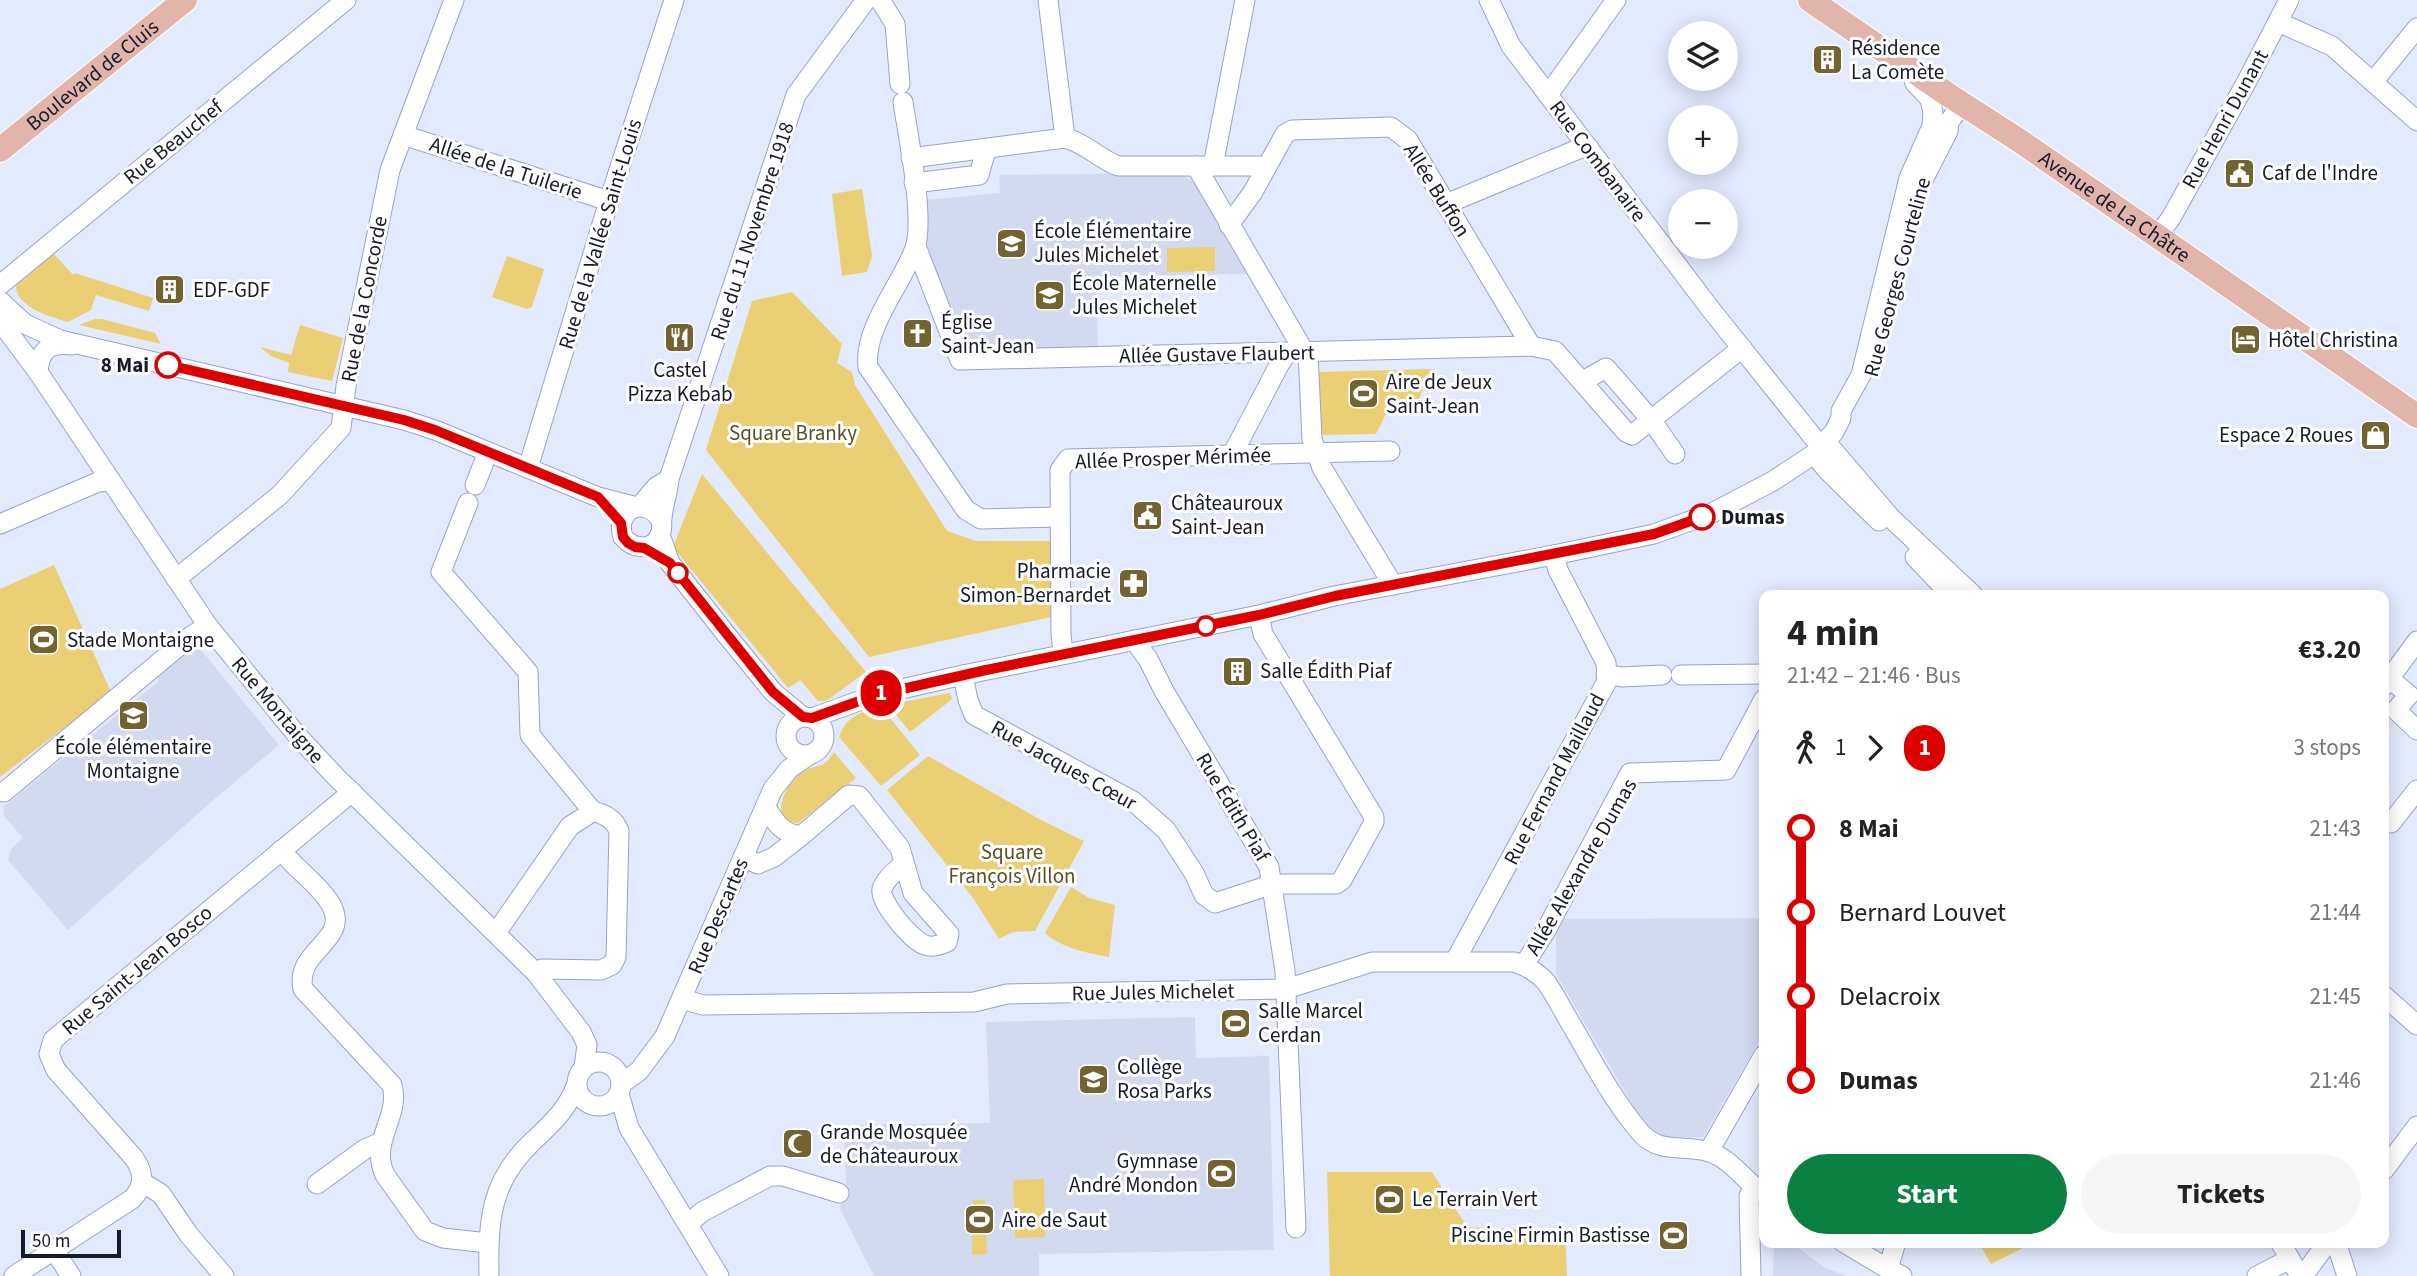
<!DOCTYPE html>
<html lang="en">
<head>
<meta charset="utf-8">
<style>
  :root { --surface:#fff; --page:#f6f6f6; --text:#222; --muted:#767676; --accent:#0b8043 }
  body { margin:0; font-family:"Source Sans 3",sans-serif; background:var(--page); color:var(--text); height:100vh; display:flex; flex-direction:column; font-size:26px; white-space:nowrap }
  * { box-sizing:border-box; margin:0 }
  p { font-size:23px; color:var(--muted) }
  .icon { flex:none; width:38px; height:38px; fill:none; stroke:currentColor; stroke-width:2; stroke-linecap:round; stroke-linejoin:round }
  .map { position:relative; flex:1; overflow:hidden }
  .sheet { position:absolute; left:1759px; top:590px; width:630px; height:658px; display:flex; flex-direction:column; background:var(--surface); border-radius:14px; box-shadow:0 4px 18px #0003 }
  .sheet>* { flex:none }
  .badge { padding:0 14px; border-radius:23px; font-size:24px; line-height:46px }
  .tools { position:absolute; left:1668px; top:21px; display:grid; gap:14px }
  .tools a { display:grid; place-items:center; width:70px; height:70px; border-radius:50%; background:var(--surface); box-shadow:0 4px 18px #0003; font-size:35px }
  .scale { position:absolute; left:21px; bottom:18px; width:100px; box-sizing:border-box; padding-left:7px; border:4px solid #161a2b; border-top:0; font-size:19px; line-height:24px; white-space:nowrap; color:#161a2b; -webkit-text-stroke:5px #fff; paint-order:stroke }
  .map>.badge { position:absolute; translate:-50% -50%; box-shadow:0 0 0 4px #fff }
  .legs { display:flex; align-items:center; gap:10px; height:77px; padding:0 28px; font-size:23px }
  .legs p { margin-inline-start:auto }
  .headline { display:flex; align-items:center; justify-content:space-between; height:119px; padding:0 28px }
  h1 { font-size:38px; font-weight:700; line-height:52px }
  .action { display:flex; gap:14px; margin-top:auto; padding:14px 28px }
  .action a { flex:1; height:80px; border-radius:42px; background:var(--accent); color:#fff; font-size:28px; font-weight:700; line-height:80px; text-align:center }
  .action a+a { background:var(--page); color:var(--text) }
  ul { padding:0 28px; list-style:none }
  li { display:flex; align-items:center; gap:24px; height:84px; font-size:26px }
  li i { display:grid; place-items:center; width:10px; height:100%; margin:0 9px; background:currentColor }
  li i::after { content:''; width:18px; height:18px; margin:-9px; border:5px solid; border-radius:50%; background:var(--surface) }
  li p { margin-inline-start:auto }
  li:first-child i { background:linear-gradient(#0000 50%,currentColor 0) }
  li:last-child i { background:linear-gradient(currentColor 50%,#0000 0) }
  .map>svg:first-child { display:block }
  .built { fill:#d3daf0 }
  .green { fill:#ebcf74 }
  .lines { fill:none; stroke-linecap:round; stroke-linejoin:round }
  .minor-casing { stroke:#96a2cf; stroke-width:21 }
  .major-casing { stroke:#fff; stroke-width:26 }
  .minor { stroke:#fff; stroke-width:19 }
  .major { stroke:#e2b5ab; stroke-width:24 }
  .line-1-casing { stroke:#fff; stroke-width:16 }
  .line-1 { stroke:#d00; stroke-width:10 }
  .stop-1-dot { fill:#fff; stroke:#d00; stroke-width:3.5 }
  .labels { text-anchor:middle; stroke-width:6; stroke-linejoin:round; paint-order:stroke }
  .poi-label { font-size:21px; fill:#161a2b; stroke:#fff; text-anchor:start }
  .street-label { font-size:21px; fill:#161a2b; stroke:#fff }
  .stop-label { font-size:21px; font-weight:bold; fill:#161a2b; stroke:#fff; text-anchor:end }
  .park-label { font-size:21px; fill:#5c4e20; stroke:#fff }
</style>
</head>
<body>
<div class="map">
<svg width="2417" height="1276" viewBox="0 0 2417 1276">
  <rect width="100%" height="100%" fill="#e4eafd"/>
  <g class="built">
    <path d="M1179,173L1192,180L1247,274L1096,276L1098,348L965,352L921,239L924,200L1000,193L999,175Z"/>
    <path d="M191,645L198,646L279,745L210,803L68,930L8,860L11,849L23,838L4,816L3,807L159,681L155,676Z"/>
    <path d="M1764,918V1033L1703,1137L1652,1138L1556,974V919Z"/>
    <path d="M1195,1017L1196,1058L1269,1056L1274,1250L1039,1254V1276H874L840,1209L846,1186L844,1125L990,1123L986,1022Z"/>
    <path d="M1774,1242L1791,1243L1824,1267L1846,1276H1773Z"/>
  </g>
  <g class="green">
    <path d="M862,189L872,256L867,272L842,276L832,194Z"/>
    <path d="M1215,247V271L1167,272V248Z"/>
    <path d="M54,254L73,275L75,273L153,298L149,311L96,295L91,310L68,322C51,317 15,307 16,285Z"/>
    <path d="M507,256L544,269L532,307L527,309L492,297Z"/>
    <path d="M792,292L842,344L837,363L852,372L855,385L947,531L976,541H1054L1051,617L869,657L706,450L752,301Z"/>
    <path d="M95,319H102L155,333L161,344L79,325Z"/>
    <path d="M300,325L343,338L332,381L288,372L289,363L271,356L260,347L291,355Z"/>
    <path d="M1432,369L1415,408L1388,410L1376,434L1320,435L1318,372Z"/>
    <path d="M702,474L866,672L826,701H818L800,680L788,688L673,547Z"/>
    <path d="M54,565L111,692L0,777V589Z"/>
    <path d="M949,693L952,697L951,700L910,732L888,705Z"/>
    <path d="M881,707L920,755L881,786L839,737C845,717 862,711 881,707Z"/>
    <path d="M834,752L856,778L798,823L785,821C774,807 788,782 802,772C816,763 822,771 834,752Z"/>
    <path d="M928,756L1041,820L1084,841L1035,931L1013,932L999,939L973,898L887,790Z"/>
    <path d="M1071,887L1089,898L1115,905L1109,957C1087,953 1062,948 1045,933Z"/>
    <path d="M1327,1172H1432L1467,1227L1565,1231L1567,1276H1330Z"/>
    <path d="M1044,1179L1045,1237L1015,1238L1013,1180Z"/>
    <path d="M973,1200H985L987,1254L972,1255Z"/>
    <path d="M1979,1243H2033L1991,1264Z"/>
  </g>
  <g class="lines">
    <defs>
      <g id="minor">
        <path d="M880,0L895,24L900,84"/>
        <path d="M1048,0L1065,138"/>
        <path d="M1489,0L1511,46L1712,311L1821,447"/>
        <path d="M2278,22L2332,46L2417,121"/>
        <path d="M2373,82L2417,28"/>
        <path d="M1548,95L1616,0"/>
        <path d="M903,102C908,136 925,218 915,248C902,284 863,328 868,367L966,510L981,519L1060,517"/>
        <path d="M403,135L609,201"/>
        <path d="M911,158L1065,138C1085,143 1098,158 1118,166H1266"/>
        <path d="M1196,166L1305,353"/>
        <path d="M1213,166L1245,0"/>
        <path d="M914,183L979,175L986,150"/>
        <path d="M1920,186L1948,131L1949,122L1962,104"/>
        <path d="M1446,204L1581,148H1589"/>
        <path d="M1229,225L1253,192L1285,134L1292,130L1391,127L1408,140L1531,346"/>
        <path d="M2157,236L2171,218L2247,81L2289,0"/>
        <path d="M916,246L960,360L1531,346L1555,351L1626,432L1632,435L1742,348"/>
        <path d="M0,285L346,0"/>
        <path d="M0,301L25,324L60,340L404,420L435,430L598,497L637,507"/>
        <path d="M0,321L38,372L208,626L296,734L335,776L536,973L581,1032L587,1045L584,1067"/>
        <path d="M1308,352L1312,439L1322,468L1393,585"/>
        <path d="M38,372C40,348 50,343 72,345"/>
        <path d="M1583,381L1606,368L1652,421L1675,454"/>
        <path d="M1826,442L1891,518L1973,595"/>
        <path d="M1814,454L1828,471L1879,521"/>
        <path d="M1232,455L1279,365L1287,353"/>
        <path d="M528,468L609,201L674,0"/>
        <path d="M475,485L488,452"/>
        <path d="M468,503L441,572L528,672L530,735L590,808L586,816L570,826L496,933"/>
        <path d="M640,506L656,487L669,479"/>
        <path d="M661,520C645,495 614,509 623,537C633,549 653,552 660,535C663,529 661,524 662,518C663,505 668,493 669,479L796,95L866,0"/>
        <path d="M0,524L98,482L110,481"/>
        <path d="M660,535L670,563L725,633L773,692L803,717"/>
        <path d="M1915,557L1951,595"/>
        <path d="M176,579L280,495L341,428L346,386L390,170L454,0"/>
        <path d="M1134,640L1148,659L1164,691L1269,867L1285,971L1296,1228"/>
        <path d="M1063,653L1061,634L1060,470L1068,459L1390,451"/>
        <path d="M1606,674L1622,677L1662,675"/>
        <path d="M963,675L968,700L974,715L1133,801L1166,830L1194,873L1204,895L1215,903L1273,884H1336L1342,880L1374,822V817L1263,634L1259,615"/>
        <path d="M1681,675L1764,674"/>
        <path d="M2389,678L2409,695L2396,710L2417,730"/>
        <path d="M2384,686L2417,641"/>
        <circle cx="805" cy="736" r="19"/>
        <path d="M812,718L875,695L963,675L1259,615L1334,596L1554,555L1654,534L1712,513L1773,481L1814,454L1834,432L1841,418V411L1861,375L1909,178L1932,126L1933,113L1930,99L1915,83L1913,77"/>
        <path d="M4,792L191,636L208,626"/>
        <path d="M766,807C776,823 781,833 801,836L849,795L859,796L900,848L913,893L949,934L947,942C940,945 932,948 925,945C912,941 879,902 882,889C885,879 897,870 904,863"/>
        <path d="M2391,823L2417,790"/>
        <path d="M281,850C295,869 318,883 330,903C353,941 294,949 303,989L392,1085C401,1117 369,1141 385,1175L425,1231L443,1238L488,1243"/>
        <path d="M743,857L758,864L774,857L801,836"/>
        <path d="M1455,961L1607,681L1606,663L1558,570L1554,555"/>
        <path d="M1524,965L1545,932L1630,773L1726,770L1764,699"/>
        <path d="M536,973L542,969L601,970L612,965L616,957L619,831C614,818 603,813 590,811"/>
        <path d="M2384,996L2417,1025"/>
        <path d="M682,999L703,1005L974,1002L1007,994L1286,989L1372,962H1514C1525,965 1538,973 1546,982C1554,993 1561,1007 1568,1019C1590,1056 1611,1098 1640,1132C1659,1155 1685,1144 1709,1152C1732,1159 1745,1182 1764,1194"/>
        <circle cx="599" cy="1084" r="22"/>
        <path d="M621,1084L639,1071L665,1036L773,789L789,769L809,755"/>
        <path d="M619,1094L629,1128L719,1276"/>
        <path d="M1709,1151L1764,1055"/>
        <path d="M2384,1170L2417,1126"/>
        <path d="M142,1182L161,1194L189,1235L224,1276"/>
        <path d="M317,1184L365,1149L381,1142"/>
        <path d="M689,1223L702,1212L770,1176H783L839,1193"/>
        <path d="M1843,1242L1888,1269"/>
        <path d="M1896,1242L1888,1269L1902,1276"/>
        <path d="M2280,1242L2300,1276"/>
        <path d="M2336,1242L2347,1276"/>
        <path d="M54,1250L71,1276"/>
        <path d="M14,1276L132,1199C145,1186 144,1172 134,1158L56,1070L49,1054L53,1040L352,792"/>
        <path d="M489,1276C488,1221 490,1181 533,1141C551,1124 567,1110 576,1086"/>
        <path d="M1751,1276L1749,1196L1753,1188"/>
        <path d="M2257,1276L2290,1259"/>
        <path d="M2303,1276L2328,1242"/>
      </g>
      <g id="major">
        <path id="s1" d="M1810,0L1950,96L2020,141L2417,416"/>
        <path id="s2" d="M0,150L185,0"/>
      </g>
    </defs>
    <use href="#minor" class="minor-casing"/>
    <use href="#major" class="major-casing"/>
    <use href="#minor" class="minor"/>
    <use href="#major" class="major"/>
  </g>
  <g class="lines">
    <defs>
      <path id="line-1" d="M168,365L404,420L435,430L598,497L621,523L623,537L628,543L635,547L644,548L670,563L773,692L803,717L812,718L876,695L986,670L1259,615L1335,596L1629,539L1654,534L1702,517"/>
    </defs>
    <use href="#line-1" class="line-1-casing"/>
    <use href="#line-1" class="line-1"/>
  </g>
  <defs>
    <symbol id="building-square" viewBox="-11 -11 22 22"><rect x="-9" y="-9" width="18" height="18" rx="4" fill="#736331" stroke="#fff"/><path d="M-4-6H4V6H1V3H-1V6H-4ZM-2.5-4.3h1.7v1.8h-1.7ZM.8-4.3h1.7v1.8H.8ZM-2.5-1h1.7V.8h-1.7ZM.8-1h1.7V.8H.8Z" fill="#fff"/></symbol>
    <symbol id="civic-square" viewBox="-11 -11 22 22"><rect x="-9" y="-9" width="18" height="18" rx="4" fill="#736331" stroke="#fff"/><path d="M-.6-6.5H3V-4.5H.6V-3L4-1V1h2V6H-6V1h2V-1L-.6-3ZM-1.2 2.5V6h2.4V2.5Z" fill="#fff"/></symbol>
    <symbol id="school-square" viewBox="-11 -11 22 22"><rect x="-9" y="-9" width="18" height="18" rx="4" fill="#736331" stroke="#fff"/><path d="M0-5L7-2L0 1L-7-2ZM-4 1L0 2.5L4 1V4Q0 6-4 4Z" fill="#fff"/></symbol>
    <symbol id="church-square" viewBox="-11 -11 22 22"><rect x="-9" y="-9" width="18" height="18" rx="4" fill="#736331" stroke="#fff"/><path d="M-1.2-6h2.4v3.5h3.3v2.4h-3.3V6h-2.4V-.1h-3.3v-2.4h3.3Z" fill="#fff"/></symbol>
    <symbol id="restaurant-square" viewBox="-11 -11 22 22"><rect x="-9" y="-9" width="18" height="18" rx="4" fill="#736331" stroke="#fff"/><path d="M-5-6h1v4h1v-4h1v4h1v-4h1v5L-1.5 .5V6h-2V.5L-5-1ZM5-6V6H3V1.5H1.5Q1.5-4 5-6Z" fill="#fff"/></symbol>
    <symbol id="hotel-square" viewBox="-11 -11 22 22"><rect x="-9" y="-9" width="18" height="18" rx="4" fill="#736331" stroke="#fff"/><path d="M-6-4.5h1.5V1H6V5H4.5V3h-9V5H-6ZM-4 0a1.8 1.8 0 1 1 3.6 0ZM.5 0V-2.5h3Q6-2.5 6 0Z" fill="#fff"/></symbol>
    <symbol id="stadium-square" viewBox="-11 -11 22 22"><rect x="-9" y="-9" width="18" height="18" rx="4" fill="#736331" stroke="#fff"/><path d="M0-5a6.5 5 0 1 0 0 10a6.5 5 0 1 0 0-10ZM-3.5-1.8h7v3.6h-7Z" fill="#fff"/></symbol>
    <symbol id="shop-square" viewBox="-11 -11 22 22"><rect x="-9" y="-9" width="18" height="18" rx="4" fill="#736331" stroke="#fff"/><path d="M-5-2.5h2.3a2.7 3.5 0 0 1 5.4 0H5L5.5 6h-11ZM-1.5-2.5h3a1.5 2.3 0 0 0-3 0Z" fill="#fff"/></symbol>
    <symbol id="pharmacy-square" viewBox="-11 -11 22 22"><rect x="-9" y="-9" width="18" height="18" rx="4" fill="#736331" stroke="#fff"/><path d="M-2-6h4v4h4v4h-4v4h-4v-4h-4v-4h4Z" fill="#fff"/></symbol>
    <symbol id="mosque-square" viewBox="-11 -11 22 22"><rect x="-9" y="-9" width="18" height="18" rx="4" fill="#736331" stroke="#fff"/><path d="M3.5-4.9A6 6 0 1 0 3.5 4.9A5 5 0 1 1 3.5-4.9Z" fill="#fff"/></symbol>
  </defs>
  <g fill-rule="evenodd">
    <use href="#building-square" x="1810" y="42" width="35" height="35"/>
    <use href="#civic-square" x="2222" y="156" width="35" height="35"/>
    <use href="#school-square" x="994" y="226" width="35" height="35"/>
    <use href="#building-square" x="152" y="272" width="35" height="35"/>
    <use href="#school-square" x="1032" y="278" width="35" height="35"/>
    <use href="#church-square" x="900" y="316" width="35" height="35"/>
    <use href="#restaurant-square" x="662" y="320" width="35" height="35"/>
    <use href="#hotel-square" x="2228" y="322" width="35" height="35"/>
    <use href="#stadium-square" x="1346" y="376" width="35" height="35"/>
    <use href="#shop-square" x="2358" y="418" width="35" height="35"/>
    <use href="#civic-square" x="1130" y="498" width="35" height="35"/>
    <use href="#pharmacy-square" x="1116" y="566" width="35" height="35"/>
    <use href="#stadium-square" x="26" y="622" width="35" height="35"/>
    <use href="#building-square" x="1220" y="654" width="35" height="35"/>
    <use href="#school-square" x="116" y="698" width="35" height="35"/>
    <use href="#stadium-square" x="1218" y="1006" width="35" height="35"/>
    <use href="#school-square" x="1076" y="1062" width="35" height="35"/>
    <use href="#mosque-square" x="780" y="1126" width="35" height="35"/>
    <use href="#stadium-square" x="1204" y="1156" width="35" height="35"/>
    <use href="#stadium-square" x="1372" y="1182" width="35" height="35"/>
    <use href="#stadium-square" x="962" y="1202" width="35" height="35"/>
    <use href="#stadium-square" x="1656" y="1218" width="35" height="35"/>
  </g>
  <g class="stop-1-dot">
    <circle cx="168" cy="365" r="12"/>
    <circle cx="1702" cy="517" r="12"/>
    <circle cx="678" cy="573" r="9"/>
    <circle cx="1206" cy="626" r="9"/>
  </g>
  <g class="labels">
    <g class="poi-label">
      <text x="1851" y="55">Résidence<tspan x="1851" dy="24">La Comète</tspan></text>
      <text x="2262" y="180">Caf de l'Indre</text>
      <text x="1034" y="238">École Élémentaire<tspan x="1034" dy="24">Jules Michelet</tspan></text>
      <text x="1072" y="290">École Maternelle<tspan x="1072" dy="24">Jules Michelet</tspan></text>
      <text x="193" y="297">EDF-GDF</text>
      <text x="941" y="329">Église<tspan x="941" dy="24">Saint-Jean</tspan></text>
      <text x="2268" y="347">Hôtel Christina</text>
      <text x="680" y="377" text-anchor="middle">Castel<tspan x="680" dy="24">Pizza Kebab</tspan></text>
      <text x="1386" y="389">Aire de Jeux<tspan x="1386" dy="24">Saint-Jean</tspan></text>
      <text x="2353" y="442" text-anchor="end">Espace 2 Roues</text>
      <text x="1171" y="510">Châteauroux<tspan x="1171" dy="24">Saint-Jean</tspan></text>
      <text x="1111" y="578" text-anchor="end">Pharmacie<tspan x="1111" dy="24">Simon-Bernardet</tspan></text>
      <text x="67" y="647">Stade Montaigne</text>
      <text x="1260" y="678">Salle Édith Piaf</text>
      <text x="133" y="754" text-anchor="middle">École élémentaire<tspan x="133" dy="24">Montaigne</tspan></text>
      <text x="1258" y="1018">Salle Marcel<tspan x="1258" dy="24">Cerdan</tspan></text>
      <text x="1117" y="1074">Collège<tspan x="1117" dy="24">Rosa Parks</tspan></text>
      <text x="820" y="1139">Grande Mosquée<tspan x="820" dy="24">de Châteauroux</tspan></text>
      <text x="1198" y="1168" text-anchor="end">Gymnase<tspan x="1198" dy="24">André Mondon</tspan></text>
      <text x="1412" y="1206">Le Terrain Vert</text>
      <text x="1002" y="1227">Aire de Saut</text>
      <text x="1650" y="1242" text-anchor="end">Piscine Firmin Bastisse</text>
    </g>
    <g class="street-label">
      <text dy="7" stroke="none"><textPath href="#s2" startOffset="119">Boulevard de Cluis</textPath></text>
      <text transform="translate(2225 119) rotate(-61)" y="7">Rue Henri Dunant</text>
      <text transform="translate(173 142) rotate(-39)" y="7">Rue Beauchef</text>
      <text transform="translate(1598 161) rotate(53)" y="7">Rue Combanaire</text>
      <text transform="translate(506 168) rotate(18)" y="7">Allée de la Tuilerie</text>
      <text transform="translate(1437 190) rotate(58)" y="7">Allée Buffon</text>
      <text dy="7" stroke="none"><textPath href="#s1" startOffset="368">Avenue de La Châtre</textPath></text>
      <text transform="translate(752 231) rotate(-72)" y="7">Rue du 11 Novembre 1918</text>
      <text transform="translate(600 234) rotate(-73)" y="7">Rue de la Vallée Saint-Louis</text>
      <text transform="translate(1897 277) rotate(-75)" y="7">Rue Georges Courteline</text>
      <text transform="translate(364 299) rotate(-79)" y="7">Rue de la Concorde</text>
      <text transform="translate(1217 354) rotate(-1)" y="7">Allée Gustave Flaubert</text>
      <text transform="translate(1173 458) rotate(-2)" y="7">Allée Prosper Mérimée</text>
      <text transform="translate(278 710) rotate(50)" y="7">Rue Montaigne</text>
      <text transform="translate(1064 765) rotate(29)" y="7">Rue Jacques Cœur</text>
      <text transform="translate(1554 779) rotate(-62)" y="7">Rue Fernand Maillaud</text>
      <text transform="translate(1233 807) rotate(59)" y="7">Rue Édith Piaf</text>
      <text transform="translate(1581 867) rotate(-60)" y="7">Allée Alexandre Dumas</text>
      <text transform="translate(718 916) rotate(-67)" y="7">Rue Descartes</text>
      <text transform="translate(137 970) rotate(-40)" y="7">Rue Saint-Jean Bosco</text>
      <text transform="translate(1153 992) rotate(-1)" y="7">Rue Jules Michelet</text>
    </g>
    <g class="stop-label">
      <text x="149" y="372">8 Mai</text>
      <text x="1721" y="524" text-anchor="start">Dumas</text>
    </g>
    <g class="park-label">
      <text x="793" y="440">Square Branky</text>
      <text x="1012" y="859">Square<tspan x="1012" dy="24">François Villon</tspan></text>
    </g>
  </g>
</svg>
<div class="tools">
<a><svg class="icon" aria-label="layers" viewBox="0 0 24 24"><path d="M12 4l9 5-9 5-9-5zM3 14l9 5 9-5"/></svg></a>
<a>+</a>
<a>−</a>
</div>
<div class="scale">50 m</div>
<b class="badge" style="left:881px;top:693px;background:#d00;color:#fff">1</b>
<section class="sheet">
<div class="headline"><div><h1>4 min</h1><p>21:42 – 21:46 · Bus</p></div><b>€3.20</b></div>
<div class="legs"><svg class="icon" aria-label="walk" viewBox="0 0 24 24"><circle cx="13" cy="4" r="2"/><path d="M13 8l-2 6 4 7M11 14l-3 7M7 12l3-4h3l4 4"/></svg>1<svg class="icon" aria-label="forward" viewBox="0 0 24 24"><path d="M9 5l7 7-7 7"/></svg><b class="badge" style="background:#d00;color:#fff">1</b><p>3 stops</p></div>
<ul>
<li><i style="color:#d00"></i><b>8 Mai</b><p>21:43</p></li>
<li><i style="color:#d00"></i><span>Bernard Louvet</span><p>21:44</p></li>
<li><i style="color:#d00"></i><span>Delacroix</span><p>21:45</p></li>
<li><i style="color:#d00"></i><b>Dumas</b><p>21:46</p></li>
</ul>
<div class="action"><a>Start</a><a>Tickets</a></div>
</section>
</div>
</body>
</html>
